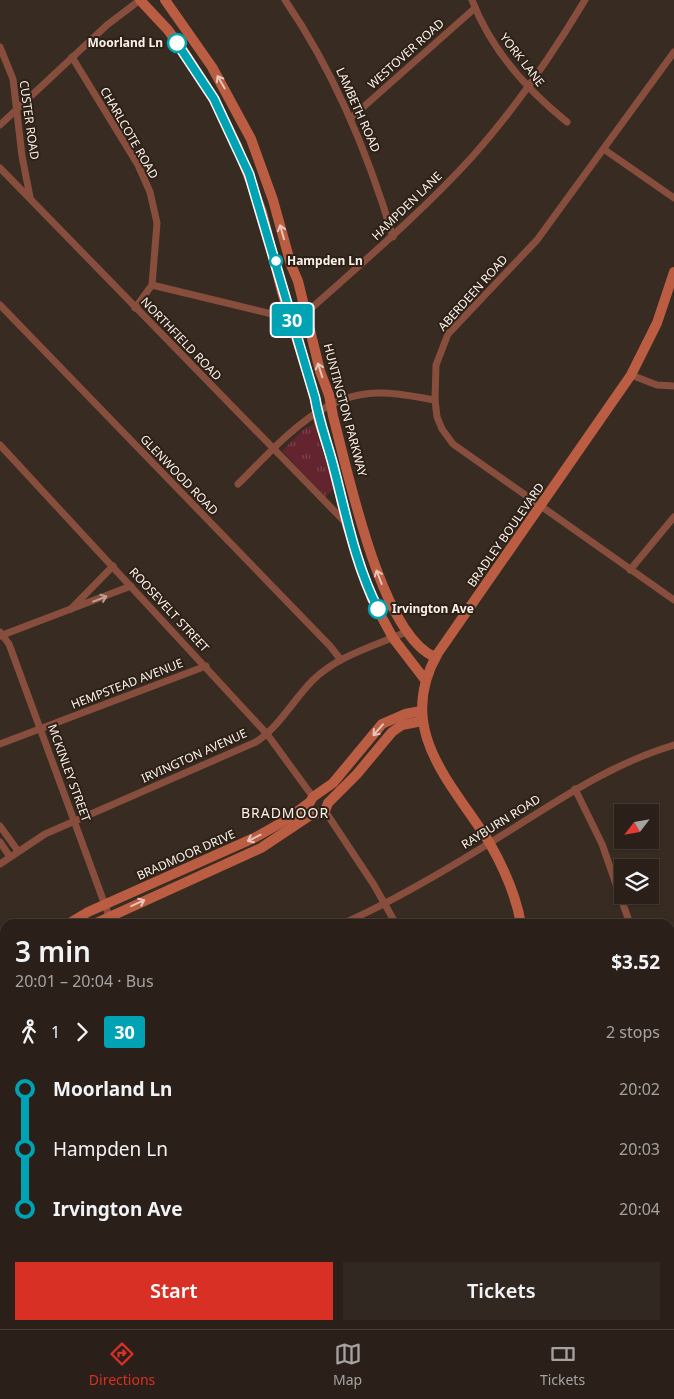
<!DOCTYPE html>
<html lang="en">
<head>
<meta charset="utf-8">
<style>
  :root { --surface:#2a2019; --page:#322822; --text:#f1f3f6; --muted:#a5a3a2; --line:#463e38; --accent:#d93025 }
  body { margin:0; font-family:"Noto Sans",sans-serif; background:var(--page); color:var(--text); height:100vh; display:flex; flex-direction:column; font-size:19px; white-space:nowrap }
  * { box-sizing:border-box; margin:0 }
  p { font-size:16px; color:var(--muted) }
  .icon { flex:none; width:28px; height:28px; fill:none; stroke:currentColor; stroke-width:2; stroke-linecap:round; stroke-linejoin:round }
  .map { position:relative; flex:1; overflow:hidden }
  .side { position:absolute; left:0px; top:919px; width:675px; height:411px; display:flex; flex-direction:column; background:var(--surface); border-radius:15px 15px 0 0; box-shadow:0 1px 4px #0004,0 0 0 1px var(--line) }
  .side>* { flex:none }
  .badge { padding:0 10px; border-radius:4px; font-size:18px; line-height:32px }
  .needle { width:32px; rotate:239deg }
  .buttons { position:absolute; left:614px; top:804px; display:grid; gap:10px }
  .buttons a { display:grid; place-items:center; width:45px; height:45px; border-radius:0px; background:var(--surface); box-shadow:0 1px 4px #0004,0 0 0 1px var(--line); font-size:25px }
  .map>.badge { position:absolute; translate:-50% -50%; box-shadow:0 0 0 2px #fff }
  .legs { display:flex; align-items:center; gap:8px; height:55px; padding:0 15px; font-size:16px }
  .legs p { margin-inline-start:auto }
  .headline { display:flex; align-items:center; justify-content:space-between; height:85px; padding:0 15px }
  h1 { font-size:28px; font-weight:600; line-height:38px }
  .cta { display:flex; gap:10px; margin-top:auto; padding:10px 15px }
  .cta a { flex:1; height:58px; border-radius:0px; background:var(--accent); color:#fff; font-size:20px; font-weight:600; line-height:58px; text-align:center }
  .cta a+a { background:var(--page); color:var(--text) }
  ul { padding:0 15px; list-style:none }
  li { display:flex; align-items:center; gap:18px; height:60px; font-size:19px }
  li i { display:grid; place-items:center; width:8px; height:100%; margin:0 6px; background:currentColor }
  li i::after { content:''; width:12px; height:12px; margin:-6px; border:4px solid; border-radius:50%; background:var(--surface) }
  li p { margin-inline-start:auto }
  li:first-child i { background:linear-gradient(#0000 50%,currentColor 0) }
  li:last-child i { background:linear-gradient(currentColor 50%,#0000 0) }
  .tab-bar { display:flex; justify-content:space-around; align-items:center; height:70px; border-top:1px solid var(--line); background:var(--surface); font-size:14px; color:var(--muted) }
  .tab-bar a { display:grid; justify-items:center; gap:2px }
  .tab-bar .active { color:var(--accent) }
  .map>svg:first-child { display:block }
  .built { fill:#433223 }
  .park { fill:url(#park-tufts) }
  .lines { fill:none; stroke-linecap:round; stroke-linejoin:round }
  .street { stroke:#884e3d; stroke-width:7 }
  .secondary { stroke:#ba5d43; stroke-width:10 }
  .oneway { stroke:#e7c5b8 }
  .oneway2 { stroke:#c1a094 }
  .line-1-casing { stroke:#fff; stroke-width:11 }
  .line-1 { stroke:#00a3b4; stroke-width:8 }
  .stop-1-dot { fill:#fff; stroke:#00a3b4; stroke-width:2.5 }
  .labels { text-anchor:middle; stroke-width:4; stroke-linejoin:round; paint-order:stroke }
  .stop-label { font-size:12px; font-weight:bold; fill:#faf1ea; stroke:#2d2117; text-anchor:start }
  .street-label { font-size:12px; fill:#faf1ea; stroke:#2d2117 }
  .neighbourhood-label { font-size:14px; letter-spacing:1px; fill:#faf1ea; stroke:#2d2117 }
</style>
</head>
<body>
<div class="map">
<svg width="674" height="1329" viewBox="0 0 674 1329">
  <defs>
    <pattern id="park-tufts" width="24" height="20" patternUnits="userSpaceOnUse" patternTransform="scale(1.25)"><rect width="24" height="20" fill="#63242f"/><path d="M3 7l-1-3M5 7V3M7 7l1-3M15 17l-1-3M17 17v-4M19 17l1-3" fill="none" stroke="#7a444d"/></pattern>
  </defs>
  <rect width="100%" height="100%" fill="#382b21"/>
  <path class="built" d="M674,1085V1329H648L645,1325H670V1086Z"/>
  <path class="park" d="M314,424L334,488L326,497L282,451L304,429Z"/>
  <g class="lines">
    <g class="street">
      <path d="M285,0C335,73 368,153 393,237"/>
      <path d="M472,0C491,50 526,89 567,122"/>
      <path d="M0,47L13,79L22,156L30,197"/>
      <path d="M674,52L537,240L448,334L436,365L435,400L437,417L442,429L453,444L674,600"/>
      <path d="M72,57L138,165L150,192L157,223L152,285L135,308"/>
      <path d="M351,118L475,8"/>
      <path d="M0,125L107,25L140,0"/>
      <path d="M605,150L674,198"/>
      <path d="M0,168L347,524"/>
      <path d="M152,285L280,316H291L307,312C363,262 421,213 472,157C515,109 552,55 585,0"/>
      <path d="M0,305L330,646L341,660"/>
      <path d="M631,375L657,385L674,386"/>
      <path d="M0,445L267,734L313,797"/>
      <path d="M238,484C277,446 318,394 377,393C396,392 417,397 435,400"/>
      <path d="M630,570L674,517"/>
      <path d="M71,609L113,566"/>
      <path d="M0,632L9,644L112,924"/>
      <path d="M0,636L131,586"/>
      <path d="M0,744L206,666"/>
      <path d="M575,789L602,844L630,924"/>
      <path d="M325,811L374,885L396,924"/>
      <path d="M0,826L18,851"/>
      <path d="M0,842L10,857"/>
      <path d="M0,864L45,834L256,742C280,726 293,700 313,680C339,655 375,646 406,632"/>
      <path d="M342,924C397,900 458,863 509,831C562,798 613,763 674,745"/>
      <path d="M670,995L674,1002"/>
      <path d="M0,1257L5,1249"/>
      <path d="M51,1325L54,1329"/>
      <path d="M108,1329L114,1325"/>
    </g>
    <g class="secondary">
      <path d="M140,0L168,30L186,55L214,99L237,146L262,212L282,292L315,398L319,422L333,464L347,525L365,579L372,599L393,638L426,681"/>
      <path d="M165,0L212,67L251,139L273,200L291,265L298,281L320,371L329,395L333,416C348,472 381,635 435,657"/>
      <path d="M68,924L88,912L256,837L286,820L310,802L313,797L333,783L382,724L405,714L421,711"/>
      <path d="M94,924L261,848L309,816L325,811L328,803L357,774L392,732L402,725L422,721"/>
      <path d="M521,924C516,895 504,868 489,842C451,782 394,729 438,653L631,375L657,323L674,272"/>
      <path d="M0,994L5,986"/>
      <path d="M0,1018L5,1010"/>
      <path d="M481,1325V1329"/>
    </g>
  </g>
  <defs><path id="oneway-shaft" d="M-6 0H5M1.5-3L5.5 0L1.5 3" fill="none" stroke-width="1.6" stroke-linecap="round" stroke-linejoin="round" transform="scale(1.25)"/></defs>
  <g class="oneway">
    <use href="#oneway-shaft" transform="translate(221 82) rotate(-120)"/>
    <use href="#oneway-shaft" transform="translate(282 232) rotate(-106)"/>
    <use href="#oneway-shaft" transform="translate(320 370) rotate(-108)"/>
    <use href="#oneway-shaft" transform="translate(379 577) rotate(-111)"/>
    <use href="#oneway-shaft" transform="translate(378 730) rotate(131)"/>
    <use href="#oneway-shaft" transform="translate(254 838) rotate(154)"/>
    <use href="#oneway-shaft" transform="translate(138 903) rotate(-24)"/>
  </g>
  <use class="oneway2" href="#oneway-shaft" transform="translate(100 599) rotate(-21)"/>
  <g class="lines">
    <defs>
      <path id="line-1" d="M177,43L214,99L249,174L315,398C319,422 327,442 333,465C346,514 355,564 378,609"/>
    </defs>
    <use href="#line-1" class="line-1-casing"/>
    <use href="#line-1" class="line-1"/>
  </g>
  <g class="stop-1-dot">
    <circle cx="177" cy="43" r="9"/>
    <circle cx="276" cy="261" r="6"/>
    <circle cx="378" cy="609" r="9"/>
  </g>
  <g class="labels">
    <g class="stop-label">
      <text x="163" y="47" text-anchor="end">Moorland Ln</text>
      <text x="287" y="265">Hampden Ln</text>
      <text x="392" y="613">Irvington Ave</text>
    </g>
    <g class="street-label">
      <text transform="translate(406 54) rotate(-42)" y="4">WESTOVER ROAD</text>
      <text transform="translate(522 60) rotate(52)" y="4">YORK LANE</text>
      <text transform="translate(358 110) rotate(66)" y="4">LAMBETH ROAD</text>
      <text transform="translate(29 120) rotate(82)" y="4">CUSTER ROAD</text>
      <text transform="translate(129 133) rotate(60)" y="4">CHARLCOTE ROAD</text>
      <text transform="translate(407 206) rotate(-44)" y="4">HAMPDEN LANE</text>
      <text transform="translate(473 293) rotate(-48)" y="4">ABERDEEN ROAD</text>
      <text transform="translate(181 339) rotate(46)" y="4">NORTHFIELD ROAD</text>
      <text transform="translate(345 410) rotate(75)" y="4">HUNTINGTON PARKWAY</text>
      <text transform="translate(179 475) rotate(46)" y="4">GLENWOOD ROAD</text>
      <text transform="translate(506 535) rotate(-55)" y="4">BRADLEY BOULEVARD</text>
      <text transform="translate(169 610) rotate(47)" y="4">ROOSEVELT STREET</text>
      <text transform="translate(127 684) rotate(-21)" y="4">HEMPSTEAD AVENUE</text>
      <text transform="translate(194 756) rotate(-24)" y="4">IRVINGTON AVENUE</text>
      <text transform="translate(69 773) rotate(70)" y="4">MCKINLEY STREET</text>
      <text transform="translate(501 822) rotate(-32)" y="4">RAYBURN ROAD</text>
      <text transform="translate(186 855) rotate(-24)" y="4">BRADMOOR DRIVE</text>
    </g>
    <g class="neighbourhood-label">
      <text x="285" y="818">BRADMOOR</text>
    </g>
  </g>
</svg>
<div class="buttons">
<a><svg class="needle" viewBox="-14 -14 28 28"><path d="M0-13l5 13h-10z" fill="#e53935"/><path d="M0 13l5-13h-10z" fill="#a5a3a2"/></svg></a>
<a><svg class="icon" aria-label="layers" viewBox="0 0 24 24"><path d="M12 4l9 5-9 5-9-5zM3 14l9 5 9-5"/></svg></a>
</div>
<b class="badge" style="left:292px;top:320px;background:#00a3b4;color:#fff">30</b>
<section class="side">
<div class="headline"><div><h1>3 min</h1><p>20:01 – 20:04 · Bus</p></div><b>$3.52</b></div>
<div class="legs"><svg class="icon" aria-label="walk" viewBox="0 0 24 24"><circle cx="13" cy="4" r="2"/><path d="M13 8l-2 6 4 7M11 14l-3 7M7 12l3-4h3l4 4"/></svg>1<svg class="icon" aria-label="forward" viewBox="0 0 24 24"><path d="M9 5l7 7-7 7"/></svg><b class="badge" style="background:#00a3b4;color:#fff">30</b><p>2 stops</p></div>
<ul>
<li><i style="color:#00a3b4"></i><b>Moorland Ln</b><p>20:02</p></li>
<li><i style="color:#00a3b4"></i><span>Hampden Ln</span><p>20:03</p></li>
<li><i style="color:#00a3b4"></i><b>Irvington Ave</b><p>20:04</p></li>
</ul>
<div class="cta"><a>Start</a><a>Tickets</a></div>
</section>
</div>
<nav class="tab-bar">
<a class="active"><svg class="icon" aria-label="directions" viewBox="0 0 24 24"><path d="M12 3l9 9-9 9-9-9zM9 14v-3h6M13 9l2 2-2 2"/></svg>Directions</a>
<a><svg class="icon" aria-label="map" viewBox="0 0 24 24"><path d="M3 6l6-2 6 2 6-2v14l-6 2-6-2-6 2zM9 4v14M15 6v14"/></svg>Map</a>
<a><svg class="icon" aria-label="tickets" viewBox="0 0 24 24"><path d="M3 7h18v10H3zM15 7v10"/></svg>Tickets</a>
</nav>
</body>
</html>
